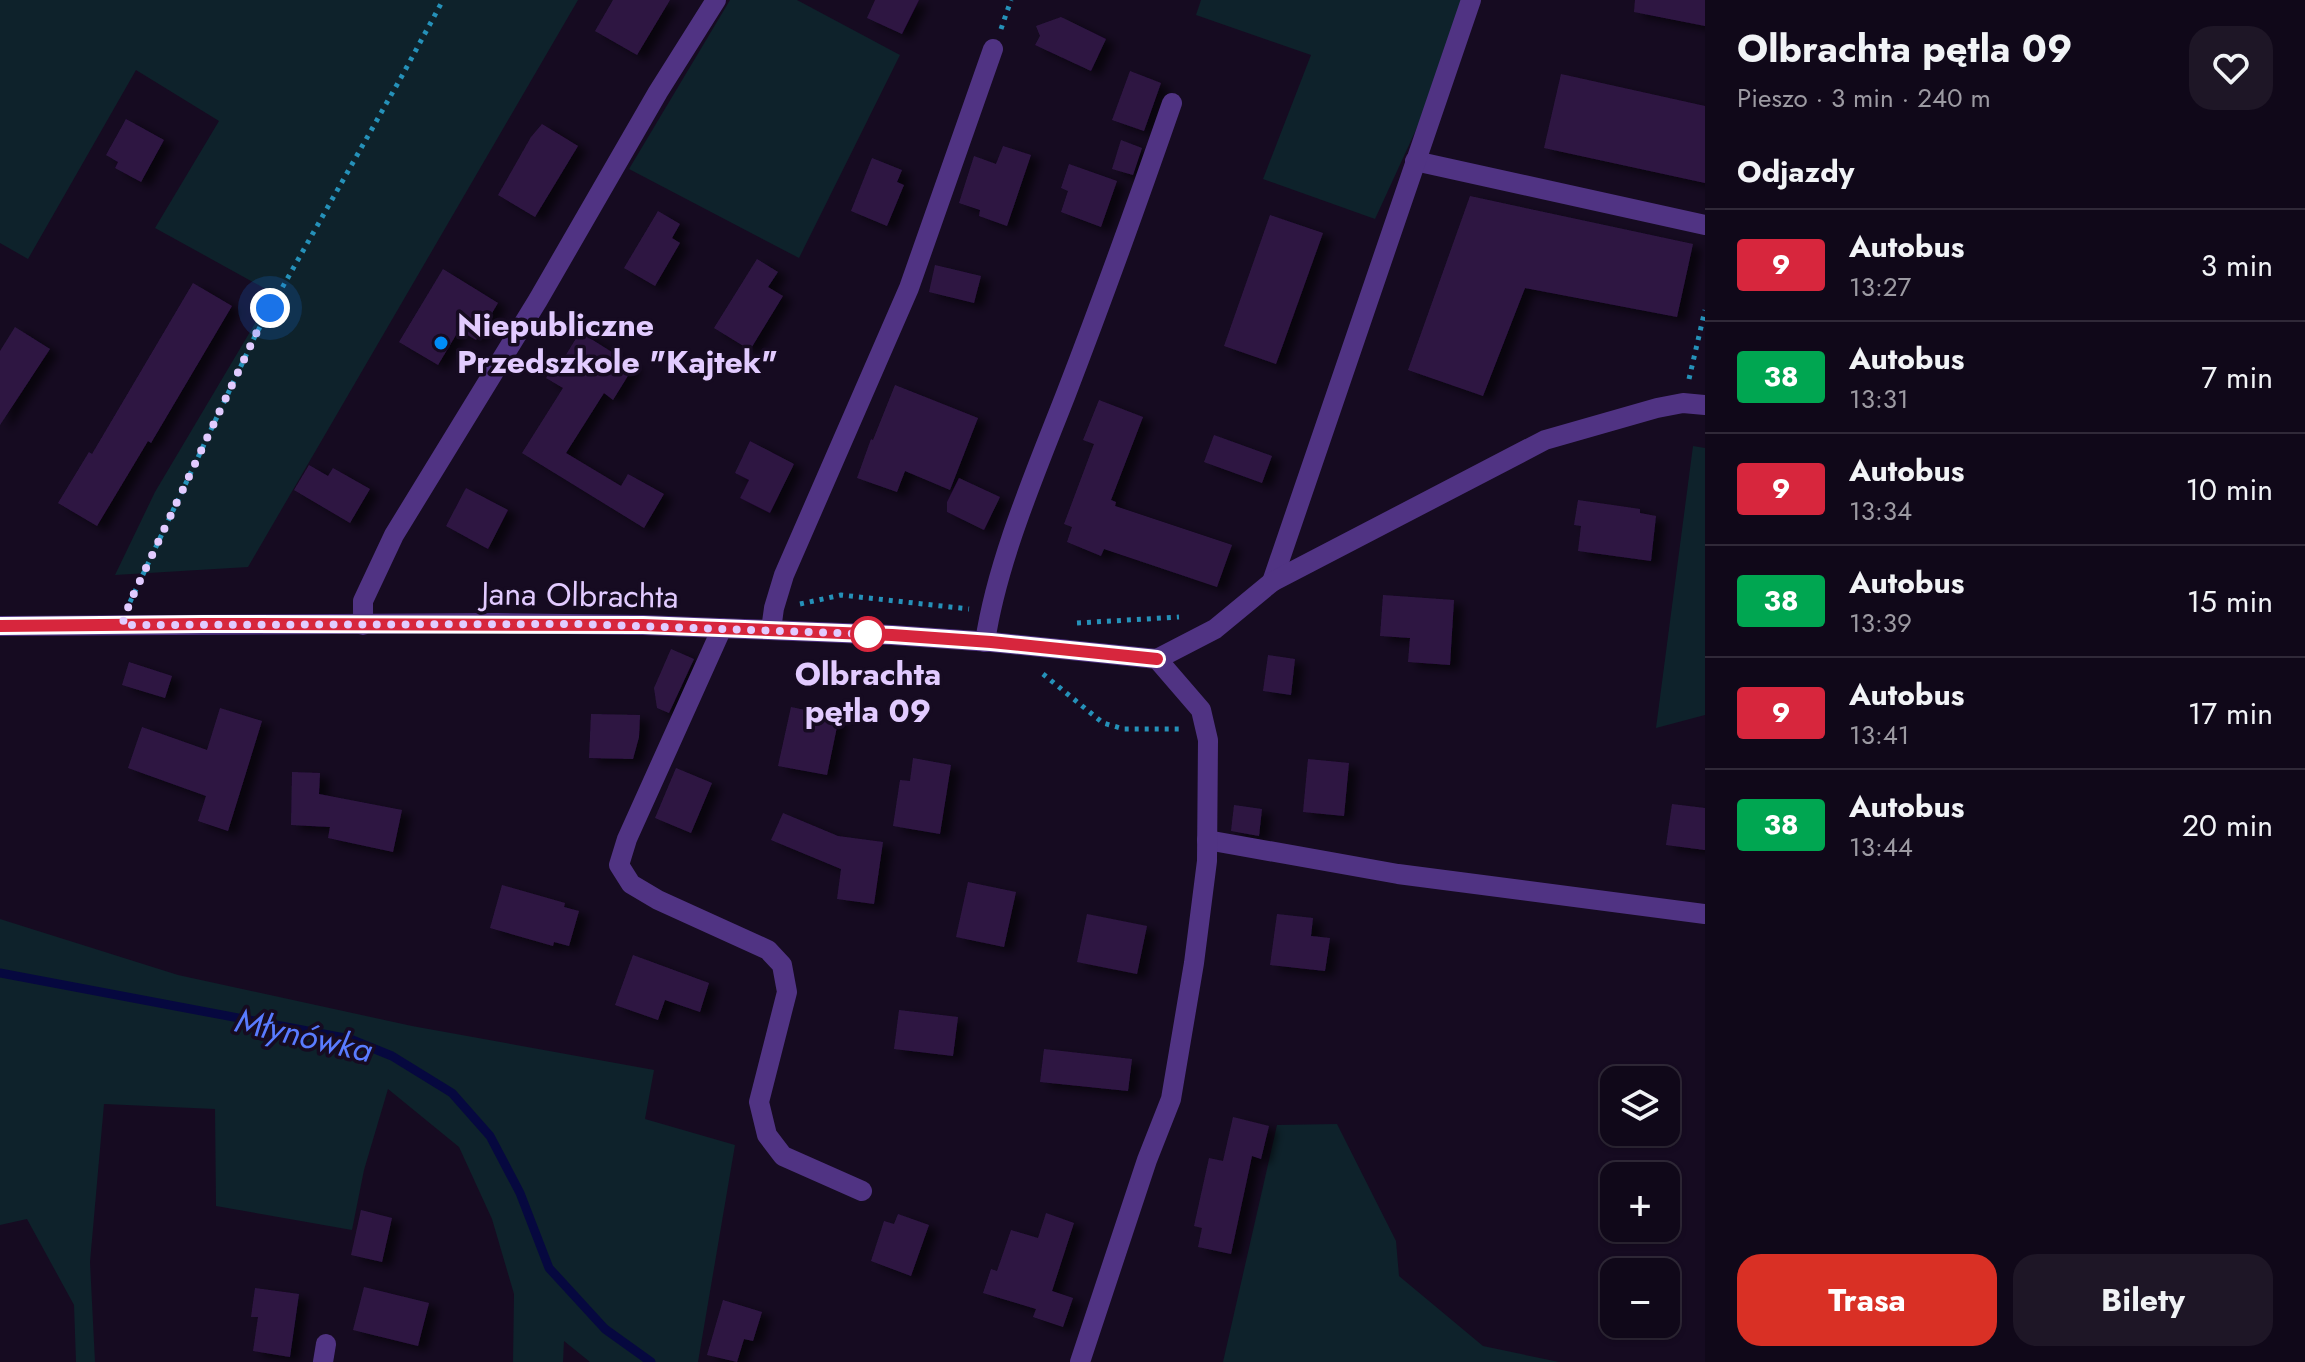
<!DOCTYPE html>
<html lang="pl">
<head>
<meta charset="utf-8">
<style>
  :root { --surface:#100819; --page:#1e1626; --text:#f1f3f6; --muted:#9c9aa2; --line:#302938; --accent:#d93025 }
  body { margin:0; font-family:Jost,sans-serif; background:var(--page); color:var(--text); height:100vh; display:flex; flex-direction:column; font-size:30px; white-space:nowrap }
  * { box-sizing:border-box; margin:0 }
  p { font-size:26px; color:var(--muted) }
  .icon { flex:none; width:44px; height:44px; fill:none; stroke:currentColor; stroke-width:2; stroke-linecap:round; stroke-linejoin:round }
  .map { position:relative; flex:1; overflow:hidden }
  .details { display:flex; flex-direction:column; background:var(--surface); width:600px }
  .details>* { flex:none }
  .badge { padding:0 16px; border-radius:6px; font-size:28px; line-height:52px }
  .tools { position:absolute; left:1600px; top:1066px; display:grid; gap:16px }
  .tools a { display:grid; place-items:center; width:80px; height:80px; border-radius:16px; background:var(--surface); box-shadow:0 2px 6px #0004,0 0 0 2px var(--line); font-size:40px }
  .you { position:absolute; width:40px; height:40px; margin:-20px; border:6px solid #fff; border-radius:50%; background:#1a73e8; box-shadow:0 0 0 12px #1a73e833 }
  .map>.badge { position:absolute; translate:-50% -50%; box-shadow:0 0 0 4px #fff }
  h2 { padding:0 32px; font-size:30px; line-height:72px }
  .round { display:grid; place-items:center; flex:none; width:84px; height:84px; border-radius:24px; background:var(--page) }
  .headline { display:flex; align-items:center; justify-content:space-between; height:136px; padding:0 32px }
  h1 { font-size:38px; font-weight:700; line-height:60px }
  .primary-button { display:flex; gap:16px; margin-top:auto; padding:16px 32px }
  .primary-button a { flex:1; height:92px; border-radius:24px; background:var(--accent); color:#fff; font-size:32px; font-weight:700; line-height:92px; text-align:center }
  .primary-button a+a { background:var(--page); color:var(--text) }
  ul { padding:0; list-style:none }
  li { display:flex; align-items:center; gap:24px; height:112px; padding:0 32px; border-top:2px solid var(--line) }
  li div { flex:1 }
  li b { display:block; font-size:30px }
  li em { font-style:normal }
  li .badge { min-width:88px; font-weight:700; text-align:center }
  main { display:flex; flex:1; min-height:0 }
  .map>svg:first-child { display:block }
  .green { fill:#0e222b }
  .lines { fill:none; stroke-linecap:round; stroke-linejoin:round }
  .stream { stroke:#06083f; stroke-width:9 }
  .building { fill:#2e1643; filter:url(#shadow) }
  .path { stroke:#2591b9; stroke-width:5; stroke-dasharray:4 6; stroke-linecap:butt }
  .minor { stroke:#503383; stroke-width:20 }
  .line-casing { stroke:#fff; stroke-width:18 }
  .line { stroke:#d7263d; stroke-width:12 }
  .walk { stroke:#e2cbff; stroke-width:8; stroke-dasharray:0 14.4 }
  .poi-dot { fill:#008cf6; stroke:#160b21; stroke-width:3 }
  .stop-dot { fill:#fff; stroke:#d7263d; stroke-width:4 }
  .labels { text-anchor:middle; stroke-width:7; stroke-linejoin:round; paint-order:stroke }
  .poi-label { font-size:32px; font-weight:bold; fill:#e2cbff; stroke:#160b21; text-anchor:start }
  .street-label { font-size:32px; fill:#e2cbff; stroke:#160b21 }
  .stop-label { font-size:32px; font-weight:bold; fill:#e2cbff; stroke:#160b21 }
  .water-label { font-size:34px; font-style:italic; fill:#597bff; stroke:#160b21 }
</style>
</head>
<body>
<main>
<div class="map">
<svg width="1705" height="1362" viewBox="0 0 1705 1362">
  <defs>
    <filter id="shadow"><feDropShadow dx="9" dy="5" stdDeviation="4" flood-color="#0009"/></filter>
  </defs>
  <rect width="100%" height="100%" fill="#160b21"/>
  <g class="green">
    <path d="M0,0H578L248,567L115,575L155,492L273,293L155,228L219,121L136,70L28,259L0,243Z"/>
    <path d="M730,0H797L900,55L799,258L629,169Z"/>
    <path d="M1201,0H1472L1466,21L1375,219L1263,179L1311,55L1196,15Z"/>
    <path d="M1693,446L1705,448V715L1656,728Z"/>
    <path d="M0,919L178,975L412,1026L654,1070L645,1119L735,1145L698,1362H590L564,1341L563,1362H513L514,1294L492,1219L459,1147L388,1089L364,1170L352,1230L216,1206L215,1109L104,1104L90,1262L95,1362H76L74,1305L27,1219L0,1225Z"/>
    <path d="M1337,1124L1396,1241L1399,1276L1483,1346L1559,1362H1223L1277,1125Z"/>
  </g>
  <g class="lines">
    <path class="stream" d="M0,973L350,1039L392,1056L452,1093L490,1136L520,1193L549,1268L605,1329L651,1362"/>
  </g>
  <g class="building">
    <path d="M613,0H670L637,55L595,31Z"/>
    <path d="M875,0H919L902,34L867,18Z"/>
    <path d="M1635,0H1705V26L1634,12Z"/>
    <path d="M1061,17L1106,39L1091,71L1035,45L1040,36L1036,26Z"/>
    <path d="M1130,71L1161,83L1144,131L1112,120Z"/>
    <path d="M1561,74L1705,106V183L1544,148Z"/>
    <path d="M126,119L164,140L141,182L115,168L118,162L106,155Z"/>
    <path d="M542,124L578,146L535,217L498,195L531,137Z"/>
    <path d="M1121,140L1142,148L1133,175L1112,169Z"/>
    <path d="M1003,146L1031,155L1007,226L979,216L980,210L959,203L974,156L996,164Z"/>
    <path d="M872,158L902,170L897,182L904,185L887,226L851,211Z"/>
    <path d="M1069,164L1117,181L1101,227L1061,212L1068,191L1061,188Z"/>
    <path d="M1470,196L1693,244L1677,317L1525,288L1483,396L1408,370Z"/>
    <path d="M658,211L680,224L672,238L680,243L655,286L624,268Z"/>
    <path d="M1270,215L1323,233L1276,364L1224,346Z"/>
    <path d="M757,259L778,272L768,287L783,296L750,350L714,328Z"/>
    <path d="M935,265L981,276L974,303L929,292Z"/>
    <path d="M443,269L498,303L476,340L459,330L438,365L399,342Z"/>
    <path d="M193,283L232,306L151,443L148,441L97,526L58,503L89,452L92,454Z"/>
    <path d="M15,327L50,349L0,425V351Z"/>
    <path d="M580,332L634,366L613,400L604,393L566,453L621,486L628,474L664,494L644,528L522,453L563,388L546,378L560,356L564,358Z"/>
    <path d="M895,385L978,418L950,490L905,471L897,492L857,478L871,439L873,440Z"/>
    <path d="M1099,400L1143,417L1111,500L1116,502L1115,506L1232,545L1217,587L1104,549L1101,556L1067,542L1072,527L1064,524L1094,444L1083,440Z"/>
    <path d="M1214,435L1272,456L1262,483L1204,462Z"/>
    <path d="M750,441L794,464L770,513L740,498L749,480L735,473Z"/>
    <path d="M309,465L328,476L333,468L370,489L350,523L294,490Z"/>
    <path d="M959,478L1000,497L984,530L947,512V502Z"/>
    <path d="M466,488L508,510L488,549L446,526Z"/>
    <path d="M1578,500L1640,509V513L1656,516L1651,561L1578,551L1581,526L1574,525Z"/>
    <path d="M1383,595L1454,600L1450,665L1408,662L1410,638L1380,636Z"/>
    <path d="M671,649L694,659L669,713L657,708L654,688Z"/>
    <path d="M1268,655L1295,659L1291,695L1263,691Z"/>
    <path d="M129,662L172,676L165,698L122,685Z"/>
    <path d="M791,707L839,717L827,775L778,766Z"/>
    <path d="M220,708L262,721L228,831L198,821L206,796L128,768L142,727L207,750Z"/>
    <path d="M591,714L640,715L639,737L633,759L589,758Z"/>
    <path d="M913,758L951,765L940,834L893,826L900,780L910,781Z"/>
    <path d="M1308,759L1349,763L1344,816L1303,812Z"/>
    <path d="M676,768L712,783L691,833L655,818Z"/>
    <path d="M292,772L320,773L319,794L402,810L393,852L328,838L330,827L291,825Z"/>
    <path d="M1672,804L1705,808V850L1666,845Z"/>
    <path d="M1234,805L1262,809L1259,836L1231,831Z"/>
    <path d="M783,813L838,836L883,842L874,904L837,899L841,869L771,840Z"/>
    <path d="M968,882L1016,892L1004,947L956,937Z"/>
    <path d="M502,885L565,903L564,907L579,911L569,946L554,942L553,946L490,928Z"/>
    <path d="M1087,914L1147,926L1137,974L1077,962Z"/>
    <path d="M1277,914L1313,918L1311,936L1330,938L1325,971L1270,965Z"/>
    <path d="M633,955L709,983L700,1012L665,1000L658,1020L615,1005Z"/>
    <path d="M899,1010L958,1017L953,1056L894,1049Z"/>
    <path d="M1044,1049L1132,1059L1128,1091L1040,1082Z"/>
    <path d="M1233,1117L1269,1126L1261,1159L1252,1156L1231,1254L1198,1247L1202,1228L1194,1226L1209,1158L1223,1161Z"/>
    <path d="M361,1210L392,1218L382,1262L351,1255Z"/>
    <path d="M1046,1213L1074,1223L1052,1291L1073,1298L1063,1327L1033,1317L1036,1309L983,1293L991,1269L997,1271L1011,1230L1038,1238Z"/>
    <path d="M898,1214L929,1225L911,1276L871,1261L884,1221L894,1224Z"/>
    <path d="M364,1287L429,1303L418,1346L353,1330Z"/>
    <path d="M255,1288L299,1294L290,1357L253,1351L258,1317H251Z"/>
    <path d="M723,1300L762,1312L753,1341L744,1339L737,1362L707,1355Z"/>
  </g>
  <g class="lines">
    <g class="path">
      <path d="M1001,29L1011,0"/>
      <path d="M1689,379L1705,310"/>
      <path d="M130,602L256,334L403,74L443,0"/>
      <path d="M800,604L841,595L969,609"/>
      <path d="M1077,623L1179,617"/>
      <path d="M1043,674L1103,723L1124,729H1179"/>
    </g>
    <g class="minor">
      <path d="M1415,161L1705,225"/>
      <path d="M1272,582L1471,0"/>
      <path d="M363,625V601L394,535L538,300L658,92L716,0"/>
      <path d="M0,626L497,623L643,625L892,635L991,642L1157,659"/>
      <path d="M722,628L627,839L619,865L631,884L658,900L768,950L782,965L787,992L759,1102L767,1135L783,1156L862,1191"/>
      <path d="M771,630L774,608L784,575L909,288L993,49"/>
      <path d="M985,642C997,561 1036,471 1066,394C1103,298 1138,201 1172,103"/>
      <path d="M1157,659L1215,629L1272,582L1545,440L1657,408L1683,403L1705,405"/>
      <path d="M1207,840L1398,874L1705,914"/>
      <path d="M323,1362L326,1344"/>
      <path d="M1080,1362L1147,1160L1171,1099L1194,963L1207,861L1208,740L1201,710L1157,659"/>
    </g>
  </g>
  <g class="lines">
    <defs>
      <path id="line" d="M0,626L203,624L643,625L892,635L991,642L1157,659"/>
    </defs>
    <use href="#line" class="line-casing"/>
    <use href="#line" class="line"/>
    <path class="walk" d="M270,308L256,334L130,602L122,625L581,624L868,634"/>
  </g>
  <circle class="poi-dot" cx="441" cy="343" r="8"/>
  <circle class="stop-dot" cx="868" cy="634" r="16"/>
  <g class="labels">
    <g class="poi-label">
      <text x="457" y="336">Niepubliczne<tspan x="457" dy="37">Przedszkole "Kajtek"</tspan></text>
    </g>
    <g class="street-label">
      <text transform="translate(580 595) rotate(1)" y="11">Jana Olbrachta</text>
    </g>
    <g class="stop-label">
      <text x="868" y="685">Olbrachta<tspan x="868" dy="37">pętla 09</tspan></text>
    </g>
    <g class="water-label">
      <text transform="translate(304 1035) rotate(13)" y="12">Młynówka</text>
    </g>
  </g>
</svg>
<div class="tools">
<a><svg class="icon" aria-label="layers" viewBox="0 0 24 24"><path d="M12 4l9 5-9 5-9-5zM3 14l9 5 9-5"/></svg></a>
<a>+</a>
<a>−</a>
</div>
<div class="you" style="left:270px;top:308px"></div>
</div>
<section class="details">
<div class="headline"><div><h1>Olbrachta pętla 09</h1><p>Pieszo · 3 min · 240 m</p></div><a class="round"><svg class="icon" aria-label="heart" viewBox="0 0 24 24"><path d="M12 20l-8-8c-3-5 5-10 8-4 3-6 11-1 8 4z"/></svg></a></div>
<h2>Odjazdy</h2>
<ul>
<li><span class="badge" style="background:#d7263d;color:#fff">9</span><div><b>Autobus</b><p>13:27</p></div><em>3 min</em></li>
<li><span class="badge" style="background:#00a651;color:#fff">38</span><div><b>Autobus</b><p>13:31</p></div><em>7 min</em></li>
<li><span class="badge" style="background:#d7263d;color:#fff">9</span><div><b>Autobus</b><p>13:34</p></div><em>10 min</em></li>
<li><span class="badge" style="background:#00a651;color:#fff">38</span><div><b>Autobus</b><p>13:39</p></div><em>15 min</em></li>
<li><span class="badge" style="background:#d7263d;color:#fff">9</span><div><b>Autobus</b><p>13:41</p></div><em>17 min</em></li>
<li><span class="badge" style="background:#00a651;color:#fff">38</span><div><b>Autobus</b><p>13:44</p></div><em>20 min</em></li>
</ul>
<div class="primary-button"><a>Trasa</a><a>Bilety</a></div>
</section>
</main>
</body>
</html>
